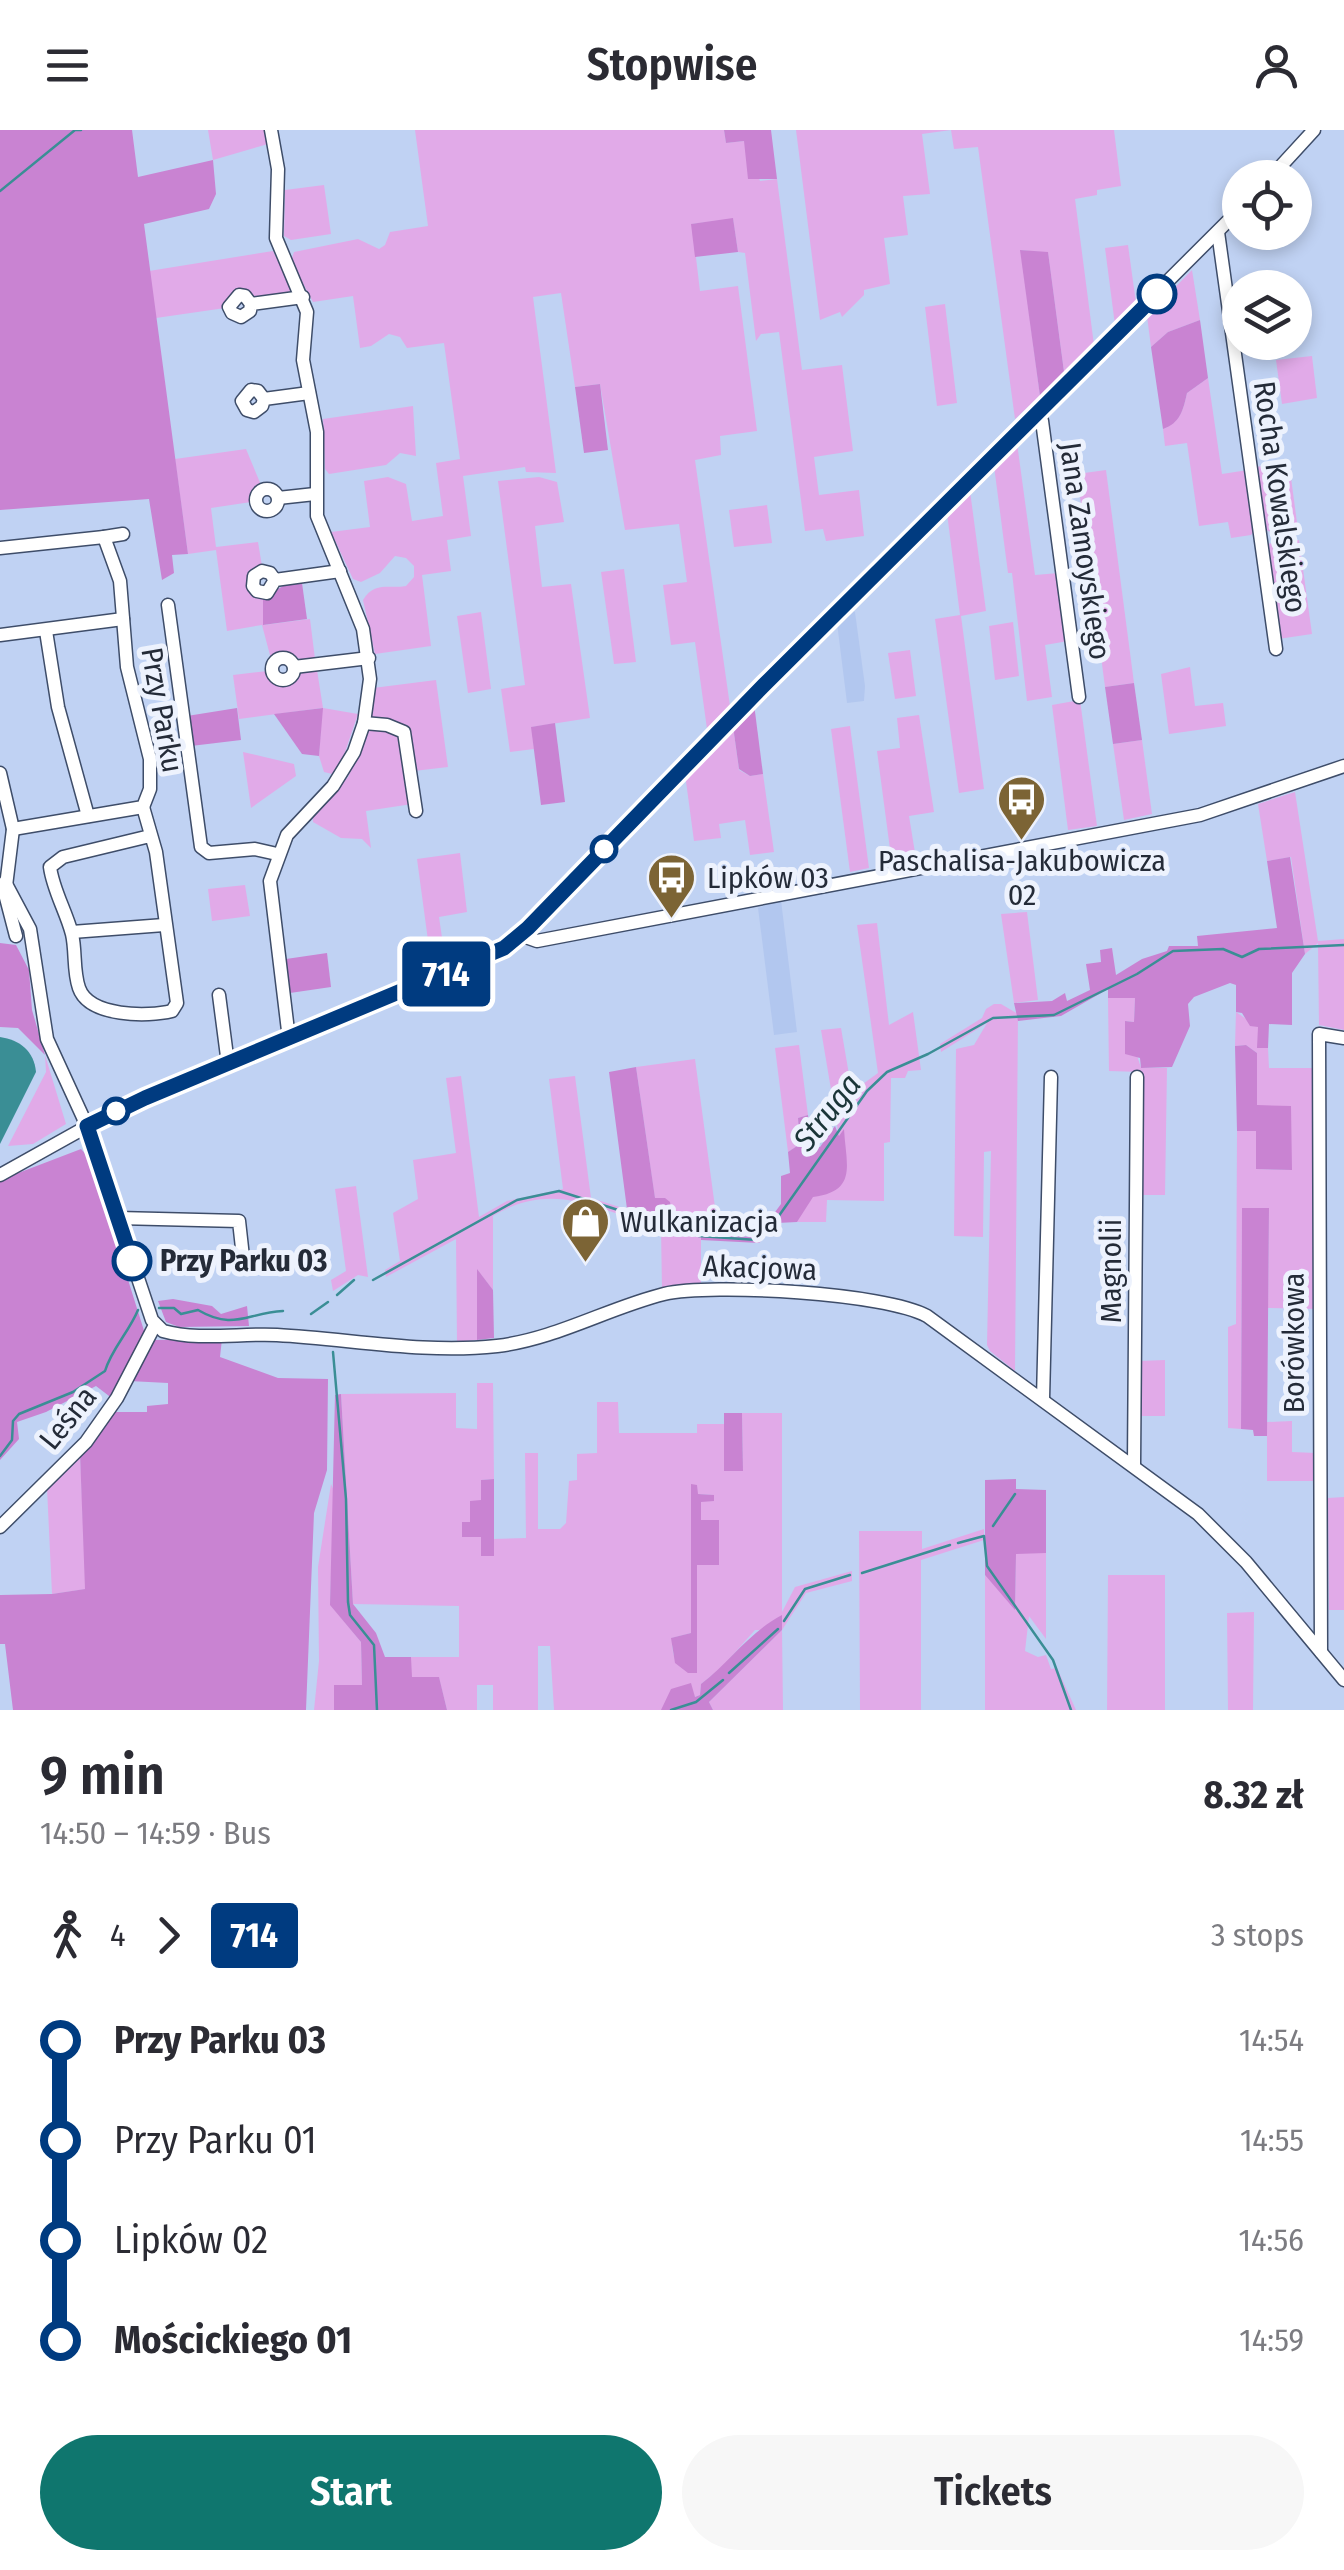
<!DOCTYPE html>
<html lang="en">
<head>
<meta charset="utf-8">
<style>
  :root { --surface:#fff; --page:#f7f7f7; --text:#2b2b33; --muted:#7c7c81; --accent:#0f766e }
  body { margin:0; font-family:"Fira Sans Condensed",sans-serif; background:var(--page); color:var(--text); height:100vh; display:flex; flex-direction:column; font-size:38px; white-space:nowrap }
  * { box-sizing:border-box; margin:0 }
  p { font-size:32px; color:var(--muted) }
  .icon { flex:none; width:55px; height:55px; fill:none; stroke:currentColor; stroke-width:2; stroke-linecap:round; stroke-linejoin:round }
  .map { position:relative; height:1580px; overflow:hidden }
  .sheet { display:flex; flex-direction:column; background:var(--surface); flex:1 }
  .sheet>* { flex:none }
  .badge { padding:0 20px; border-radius:8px; font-size:35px; line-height:65px }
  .fabs { position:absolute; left:1222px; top:30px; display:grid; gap:20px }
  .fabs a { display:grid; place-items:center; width:90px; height:90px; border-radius:50%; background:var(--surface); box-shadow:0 5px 15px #0003; font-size:50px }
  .map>.badge { position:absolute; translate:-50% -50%; box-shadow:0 0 0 5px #fff }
  .legs { display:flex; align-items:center; gap:15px; height:110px; padding:0 40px; font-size:32px }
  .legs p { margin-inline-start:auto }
  .overview { display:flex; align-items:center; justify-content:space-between; height:170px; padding:0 40px }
  h1 { font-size:55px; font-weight:600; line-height:75px }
  .cta { display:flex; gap:20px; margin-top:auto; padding:20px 40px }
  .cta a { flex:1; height:115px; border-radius:60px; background:var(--accent); color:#fff; font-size:40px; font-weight:600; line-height:115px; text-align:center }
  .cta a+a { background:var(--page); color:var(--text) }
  ul { padding:0 40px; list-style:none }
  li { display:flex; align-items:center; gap:35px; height:100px; font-size:38px }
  li i { display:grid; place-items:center; width:15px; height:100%; margin:0 12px; background:currentColor }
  li i::after { content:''; width:25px; height:25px; margin:-12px; border:8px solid; border-radius:50%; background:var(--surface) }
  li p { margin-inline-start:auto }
  li:first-child i { background:linear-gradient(#0000 50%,currentColor 0) }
  li:last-child i { background:linear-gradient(currentColor 50%,#0000 0) }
  header { display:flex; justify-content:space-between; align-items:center; height:130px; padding:0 40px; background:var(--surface); font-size:45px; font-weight:600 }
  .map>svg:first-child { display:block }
  .built { fill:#b2c7ef }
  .green { fill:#e1aae8; fill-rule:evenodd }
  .forest { fill:#c983d2 }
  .water { fill:#3a8e95 }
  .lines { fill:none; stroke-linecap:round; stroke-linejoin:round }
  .stream { stroke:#3a8e95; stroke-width:2.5 }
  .minor-casing { stroke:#3e4d69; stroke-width:15 }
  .minor { stroke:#fff; stroke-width:12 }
  .line-1-casing { stroke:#fff; stroke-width:22 }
  .line-1 { stroke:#003b80; stroke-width:15 }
  .stop-1-dot { fill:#fff; stroke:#003b80; stroke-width:5 }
  .labels { text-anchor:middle; stroke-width:10; stroke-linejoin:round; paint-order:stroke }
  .street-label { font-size:30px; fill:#242b38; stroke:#edf2fd }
  .poi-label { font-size:30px; fill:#242b38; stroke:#edf2fd; text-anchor:start }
  .stop-label { font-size:30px; font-weight:bold; fill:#242b38; stroke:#edf2fd; text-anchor:start }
  .water-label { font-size:32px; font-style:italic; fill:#1b3538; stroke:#edf2fd }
</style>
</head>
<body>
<header><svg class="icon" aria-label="menu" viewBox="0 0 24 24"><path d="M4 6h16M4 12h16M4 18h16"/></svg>Stopwise<svg class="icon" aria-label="person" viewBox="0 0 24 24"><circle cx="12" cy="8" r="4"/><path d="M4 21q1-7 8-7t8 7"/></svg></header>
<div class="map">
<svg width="1344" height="1580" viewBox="0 0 1344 1580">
  <rect width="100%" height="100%" fill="#c0d2f3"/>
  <g class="built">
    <path d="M850,479L855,482L865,556L864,571L847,573L837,493Z"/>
    <path d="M781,770L797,902L774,905L758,778Z"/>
  </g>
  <g class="green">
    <path d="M208,0H264L268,14L213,30Z"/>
    <path d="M415,0H724L726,13L744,11L760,51L777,49L802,240L842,235L853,321L814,327L819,365L859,360L864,406L826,411L823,399L805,401L779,202L761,204L756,211L745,123L738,122L733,89L692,94L700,161L738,156L757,301L720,306L721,325L695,330L730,576L707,599L695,512L671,515L663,455L687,452L679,394L625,400L600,254L575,257L561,163L533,167L556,343L526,342L525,337L463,346L471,406L447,410L451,441L422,445L431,516L375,524L363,470C374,451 390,459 406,456L414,447V436L406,428L395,426L380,443L361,452L353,449L331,402L370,397L364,351L388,347L406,354L412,391L443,386L436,333L460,329L444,213L407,218L400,207L389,204L371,216L360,218L353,166L313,172L291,131L294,122L358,109L379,119L385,115L390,102L428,96Z"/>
    <path d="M796,0H1114L1121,56L1097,60V65L1075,69L1094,215L1064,242L1048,123L1021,120L1040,266L1015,289L978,17L954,19L951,0L922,4L930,64L903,66L908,105L884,108L890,154L864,160V165L842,187L840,182L820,190Z"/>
    <path d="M324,55L331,104L291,110L284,106L285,60Z"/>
    <path d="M1128,115L1136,173L1115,195L1105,118Z"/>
    <path d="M273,121L292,159L287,164L259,168L236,161L226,169L225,178L156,188L149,141Z"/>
    <path d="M1192,140L1200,190L1168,202L1151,217L1147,186Z"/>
    <path d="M945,174L957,273L937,276L925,177Z"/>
    <path d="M1312,226L1317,268L1282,274L1276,230Z"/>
    <path d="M1208,248L1222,344L1248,340L1256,399L1251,405L1231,408L1228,392L1199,396L1187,313L1165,316L1163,299C1180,292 1183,281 1187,263Z"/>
    <path d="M413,276L416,326L400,323L386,335L329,344L325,339L323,289Z"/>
    <path d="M1017,313L1035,445L1059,443L1068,511L1045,515L1052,567L1027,571L1012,443H1008L994,336Z"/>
    <path d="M246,319L261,355L254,360L251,372L211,378L216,417L258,412L262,436L251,443L263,468L264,495L310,489L315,529L303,530L285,523L271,529L262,495L227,501L216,420L188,424L175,329Z"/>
    <path d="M1289,333L1298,400L1272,403L1263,398L1255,337Z"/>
    <path d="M1106,340L1134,553L1105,557L1077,344Z"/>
    <path d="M539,347L557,352L564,392L535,396L542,457L571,454L590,588L532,597L534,619L510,622L501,559L525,555L498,351Z"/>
    <path d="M970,361L986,481L961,486L984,659L959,663L935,489L960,485L947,383Z"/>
    <path d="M767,375L772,413L734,417L729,380Z"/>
    <path d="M1299,410L1312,504L1278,509L1265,414Z"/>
    <path d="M624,439L636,532L614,534L601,442Z"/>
    <path d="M481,482L491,559L468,563L457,486Z"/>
    <path d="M1013,492L1019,546L995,550L989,496Z"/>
    <path d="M910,520L916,566L895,569L888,523Z"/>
    <path d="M1190,537L1195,576L1223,573L1226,596L1169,604L1161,544Z"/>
    <path d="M317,540L323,578L358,584L344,625L332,644L324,642L319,626L322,578L239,589L233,545L268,541L273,551L283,555L304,542Z"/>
    <path d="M436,550L448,637L414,641L410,609L369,587L373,558Z"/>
    <path d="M1080,570L1097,696L1068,700L1052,575Z"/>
    <path d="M919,585L934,682L909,686L916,729L892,734L877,621L900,618L897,588Z"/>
    <path d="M733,596L739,640L750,646L763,644L774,722L750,725L745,690L719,694L721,708L694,711L685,644Z"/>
    <path d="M850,596L869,738L850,742L831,599Z"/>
    <path d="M368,597L401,605L412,674L366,681L371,718L362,709L341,708L313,692V686L348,647Z"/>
    <path d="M1142,610L1152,684L1124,690L1113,614Z"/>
    <path d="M243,622L294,634L296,646L251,678Z"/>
    <path d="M1295,662L1318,811L1344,809V900L1319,895L1318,813L1305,824L1291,727L1267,731L1258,674Z"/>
    <path d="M460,723L467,782L439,787L446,835L432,840L417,729Z"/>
    <path d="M245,755L250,786L212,791L208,759Z"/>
    <path d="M1027,782L1038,870L1014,873L1001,784Z"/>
    <path d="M877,793L889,895L913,882L921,940L908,941L905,948H891L890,1012L884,1013V1071L827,1070L826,1092H797L839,1007L821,900L841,898L852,962L878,943L857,795Z"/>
    <path d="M1108,868H1135L1134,892L1126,891L1141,938H1167L1165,1065H1140L1141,942L1109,941Z"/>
    <path d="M994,874H1001L1018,884L1015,1241L990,1221L987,1215L991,1021L984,1022L983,1107L954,1106L956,919L974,915L987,893L941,922L940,914L982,888L986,879Z"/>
    <path d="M1236,882L1258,897V918H1268L1269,938H1314L1315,1179L1268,1178L1269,1079L1242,1078L1241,1299L1228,1298V1197L1236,1194L1237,1001H1256L1257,1039L1291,1040V976H1257V923L1246,915L1235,916Z"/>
    <path d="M799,915L808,985L798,988L800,1014L788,1022L775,918Z"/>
    <path d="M45,925L66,994L33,1014L8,1016L46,942Z"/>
    <path d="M695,929L717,1092L687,1087L701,1103V1153L662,1159L661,1099C600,1080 553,1049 493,1086V1160L477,1140V1210L457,1212L456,1109L386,1147L385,1140L400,1131L393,1083L418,1069L413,1030L456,1023L446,948L461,946L479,1087L507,1071L563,1059L549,949L575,946L591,1068L673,1094L655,1069L636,937Z"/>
    <path d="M356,1056L368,1147L358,1145L333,1161L331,1150L346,1141L335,1059Z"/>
    <path d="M1165,1230V1286H1139V1231Z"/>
    <path d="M477,1253H493L494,1349L481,1350V1370L471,1392H462L481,1407L482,1426H494L493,1409L526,1408L525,1323H538V1399H560L566,1393L569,1351L577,1350V1324L597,1323V1272H618L619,1303H697V1294H724L725,1341L743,1340L742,1283H782V1482L795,1457L852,1441V1451L806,1463L782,1500L783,1580H713L709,1572L782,1500H755L722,1537L701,1554L700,1565L661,1580H554L550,1516H538V1580H493V1555H477V1580H447L439,1548L411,1547V1527H459V1476L353,1474L341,1264L456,1263V1298L477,1299ZM691,1355L697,1364L713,1365L701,1372V1390L719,1391V1435H697V1543C676,1538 672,1529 672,1508L691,1503Z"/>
    <path d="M1292,1291V1322L1316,1323V1351H1267V1292Z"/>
    <path d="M80,1323L86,1459L52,1464L47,1358Z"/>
    <path d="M331,1354L334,1361L330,1474L361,1512L362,1555L334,1556V1580H314L319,1531L318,1437Z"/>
    <path d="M1344,1367V1480H1329L1328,1368Z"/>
    <path d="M984,1399V1410L921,1430V1580H860L859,1401H922V1419Z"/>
    <path d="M1016,1423H1046V1509L1029,1486L1025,1521L1038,1527L1046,1525L1051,1539L1057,1538L1076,1580H985V1445L1015,1478Z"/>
    <path d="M1108,1445H1165V1580H1107Z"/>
    <path d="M1254,1482L1253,1580H1228L1227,1483Z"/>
  </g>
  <g class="forest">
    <path d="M0,0H132L138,47L213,30L216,64L209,79L144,94L188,424L172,425L174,443L162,450L149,369L0,380Z"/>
    <path d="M724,0H771L777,49H748L744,11L726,13Z"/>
    <path d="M733,88L738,122L695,127L691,94Z"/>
    <path d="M1020,120L1048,122L1064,242L1040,266Z"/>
    <path d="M1200,190L1208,248L1187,263C1183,281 1180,293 1163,299L1151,217L1168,202Z"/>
    <path d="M600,254L608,320L584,323L575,257Z"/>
    <path d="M302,453L307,489L263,495V468L283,456Z"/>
    <path d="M1134,553L1142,610L1113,614L1105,557Z"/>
    <path d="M754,574L763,644L750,646L739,639L733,596Z"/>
    <path d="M237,578L241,610L191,616L187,586Z"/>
    <path d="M323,578L319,626L302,624L274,584Z"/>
    <path d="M555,593L565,672L541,675L531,597Z"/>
    <path d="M1290,727L1305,824L1292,843V895L1269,894L1268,918H1257L1258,897L1250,896L1242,883L1236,882V855L1230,853L1194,867L1188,874L1190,896L1172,937L1141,938L1140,928L1125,924V891L1134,892L1135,868H1108V859L1061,886L1018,891L1014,873L1052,871L1065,863L1067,871L1090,860L1086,834L1101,832L1100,820L1112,818L1116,845L1142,829L1167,821L1169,816H1198L1197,806L1277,798L1267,731Z"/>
    <path d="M0,813L16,815L29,840L32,880L45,925L18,898L0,897Z"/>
    <path d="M327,823L331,857L290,863L286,829Z"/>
    <path d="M1246,915L1257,923V975L1291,976L1292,1040L1256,1039V1001H1237L1235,916Z"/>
    <path d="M636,937L655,1068H665L670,1072L674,1094L627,1079L609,942Z"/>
    <path d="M808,985L811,1018L820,1017L835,996L839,1006L844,999C846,1035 858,1061 813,1067L797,1092L777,1093L759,1113L701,1110V1103L688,1099L686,1086L717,1092L719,1103L756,1108L781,1074V1046L790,1043L788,1022L800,1014L798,988Z"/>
    <path d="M81,1019L90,1029L146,1207L113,1269L96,1256L46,1282L17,1292L19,1309L0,1330V1050Z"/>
    <path d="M1242,1078H1269L1267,1306H1254L1253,1300L1241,1299Z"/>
    <path d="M477,1139L493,1160L494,1208L477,1210Z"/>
    <path d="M173,1169L212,1176L221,1184L247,1176L249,1196L179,1197L166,1192L158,1171Z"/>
    <path d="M222,1209L220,1227L278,1248L328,1249L327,1340L314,1383L306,1580H13L5,1514H0V1465L52,1464L85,1459L80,1323L110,1282H147V1276L168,1274V1253L129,1251L153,1210Z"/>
    <path d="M341,1264L353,1474L376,1503L385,1527H411L412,1547H439L447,1580H334V1555H362L361,1512L330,1475L335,1265Z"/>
    <path d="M724,1283H742L743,1341H724Z"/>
    <path d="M494,1349V1426H481V1407H462V1392H470V1371L481,1370V1350Z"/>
    <path d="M1016,1349V1359L1046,1360V1423L1016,1424L1015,1480L985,1445V1350Z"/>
    <path d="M691,1354L697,1355L698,1364L714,1365V1371L701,1372V1390H719V1435H697V1543H688L675,1533L671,1508L691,1503Z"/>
    <path d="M782,1485V1500L709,1572L713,1580H661L671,1559L691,1553L695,1567L700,1565L701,1554C731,1531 748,1503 782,1485Z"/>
  </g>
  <path class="water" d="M0,907C20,910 34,921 36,942L0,1014Z"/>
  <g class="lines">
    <g class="stream">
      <path d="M0,61L75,0H81"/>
      <path d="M373,1150L517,1070L559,1061L699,1106L757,1110L771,1097L867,961L887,942L928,924L993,888L1054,885L1137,844L1173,821L1223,819L1242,827L1259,819L1344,815"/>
      <path d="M337,1165L354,1150"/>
      <path d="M159,1178H174L181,1184L198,1180C234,1201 246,1183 283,1181"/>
      <path d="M311,1184L328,1172"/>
      <path d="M333,1222L346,1369L348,1472L350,1485L374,1515L377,1580"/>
      <path d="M0,1326L12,1310L13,1291L19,1284L73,1262L105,1241C112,1218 129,1202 138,1180"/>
      <path d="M993,1396L1015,1364"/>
      <path d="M958,1413L984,1406L987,1436L1053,1530L1071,1580"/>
      <path d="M862,1443L950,1415"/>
      <path d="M784,1491L805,1459L850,1445"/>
      <path d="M729,1543L778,1499"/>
      <path d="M671,1580L696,1572L723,1550"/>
    </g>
    <defs>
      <g id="minor">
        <path d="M271,0L278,39L276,108L307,182L303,230L317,302V386L363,499L370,549L364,593L354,622L333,656L287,705L270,751L289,909"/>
        <path d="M1270,48L1314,0"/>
        <path d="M1218,102L1276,519"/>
        <path d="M251,174L250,181L241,187L232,183L229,177L239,165L245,166L251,174L303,167"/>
        <path d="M264,269L262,276L254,282L247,280L242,271L251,260L258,261L264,269L309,263"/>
        <path d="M1037,283L1042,291L1079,567"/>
        <circle cx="267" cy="370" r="11"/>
        <path d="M278,368L315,364"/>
        <path d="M104,407L123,404"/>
        <path d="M0,418L104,407L120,451L127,537L150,629V659L143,677L13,699"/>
        <path d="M275,450L267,463L257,461L253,456L254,446L262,441L270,443L275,450L340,441"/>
        <path d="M168,475L201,717L209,723L255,719L277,724"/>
        <path d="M46,501L58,577L88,686"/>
        <path d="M0,505L123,489"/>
        <circle cx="283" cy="539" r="11"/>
        <path d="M294,537L369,528"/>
        <path d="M364,593L387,595L404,602L416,681"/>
        <path d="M0,643L13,699L5,764L16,806"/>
        <path d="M143,677L156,722L177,873L172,881C148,887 89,887 79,858C73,841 76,821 72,804C66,781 53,760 50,737L63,727L150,706"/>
        <path d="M5,752L30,799L47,909L87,996L152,1190L163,1201C198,1211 241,1203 277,1205C351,1209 423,1224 497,1216C556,1209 608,1178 664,1164C712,1153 886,1163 927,1186L1198,1384L1246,1432L1344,1550"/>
        <path d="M72,802L164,795"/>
        <path d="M520,805L537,811L1200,685L1344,636"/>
        <path d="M219,865L228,934"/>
        <path d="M0,1045L122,977L504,818L528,798L736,582L1240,79"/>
        <path d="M118,1088L239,1091L243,1127"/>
        <path d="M1043,1269L1051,947"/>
        <path d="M1134,1335L1137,947"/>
        <path d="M0,1397L86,1312L117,1268L155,1195"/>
        <path d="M1321,1522L1319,904L1344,908"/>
      </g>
    </defs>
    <use href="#minor" class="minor-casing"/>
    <use href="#minor" class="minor"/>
  </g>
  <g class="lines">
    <defs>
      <path id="line-1" d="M132,1131L87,996L145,968L504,818L528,798L764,555L1157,164"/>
    </defs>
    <use href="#line-1" class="line-1-casing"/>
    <use href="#line-1" class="line-1"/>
  </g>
  <defs>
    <symbol id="bus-pin" viewBox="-11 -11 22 30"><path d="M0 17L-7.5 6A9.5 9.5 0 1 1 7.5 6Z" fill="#7c6435" stroke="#edf2fd"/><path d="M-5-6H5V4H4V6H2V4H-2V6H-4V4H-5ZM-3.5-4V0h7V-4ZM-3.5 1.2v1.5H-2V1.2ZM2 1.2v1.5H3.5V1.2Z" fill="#fff"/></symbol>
    <symbol id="shop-pin" viewBox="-11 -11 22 30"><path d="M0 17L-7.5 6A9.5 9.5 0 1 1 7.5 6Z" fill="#7c6435" stroke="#edf2fd"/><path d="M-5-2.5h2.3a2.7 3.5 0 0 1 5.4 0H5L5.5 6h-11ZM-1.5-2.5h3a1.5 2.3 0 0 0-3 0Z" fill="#fff"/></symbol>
  </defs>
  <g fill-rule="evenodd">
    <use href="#bus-pin" x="994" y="642" width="55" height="75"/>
    <use href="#bus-pin" x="644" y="720" width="55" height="75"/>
    <use href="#shop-pin" x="558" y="1064" width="55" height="75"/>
  </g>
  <g class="stop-1-dot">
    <circle cx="1157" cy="164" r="18"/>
    <circle cx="604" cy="719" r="12"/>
    <circle cx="116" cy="981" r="12"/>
    <circle cx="132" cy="1131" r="18"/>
  </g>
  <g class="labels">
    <g class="street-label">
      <text transform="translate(1280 367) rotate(82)" y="10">Rocha Kowalskiego</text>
      <text transform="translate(1085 421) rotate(82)" y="10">Jana Zamoyskiego</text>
      <text transform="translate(162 580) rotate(80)" y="10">Przy Parku</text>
      <text transform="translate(760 1138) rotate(2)" y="10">Akacjowa</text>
      <text transform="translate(1111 1141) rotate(-90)" y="10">Magnolii</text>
      <text transform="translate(1294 1213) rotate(-90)" y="10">Borówkowa</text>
      <text transform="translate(68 1288) rotate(-51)" y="10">Leśna</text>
    </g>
    <g class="poi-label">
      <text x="1022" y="741" text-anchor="middle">Paschalisa-Jakubowicza<tspan x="1022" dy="34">02</tspan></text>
      <text x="707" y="758">Lipków 03</text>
      <text x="620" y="1102">Wulkanizacja</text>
    </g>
    <g class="stop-label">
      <text x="160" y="1141">Przy Parku 03</text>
    </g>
    <g class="water-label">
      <text transform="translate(827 982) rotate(-52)" y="11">Struga</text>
    </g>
  </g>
</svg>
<div class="fabs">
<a><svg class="icon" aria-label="locate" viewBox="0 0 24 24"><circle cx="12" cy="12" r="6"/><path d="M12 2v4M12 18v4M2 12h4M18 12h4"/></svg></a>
<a><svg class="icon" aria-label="layers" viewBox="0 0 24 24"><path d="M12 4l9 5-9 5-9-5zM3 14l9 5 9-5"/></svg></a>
</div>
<b class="badge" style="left:446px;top:844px;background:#003b80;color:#fff">714</b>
</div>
<section class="sheet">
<div class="overview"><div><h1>9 min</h1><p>14:50 – 14:59 · Bus</p></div><b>8.32 zł</b></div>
<div class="legs"><svg class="icon" aria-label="walk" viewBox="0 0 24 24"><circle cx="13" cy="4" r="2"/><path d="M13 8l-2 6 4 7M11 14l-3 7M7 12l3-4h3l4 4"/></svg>4<svg class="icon" aria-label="forward" viewBox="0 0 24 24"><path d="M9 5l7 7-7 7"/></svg><b class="badge" style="background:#003b80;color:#fff">714</b><p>3 stops</p></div>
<ul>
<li><i style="color:#003b80"></i><b>Przy Parku 03</b><p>14:54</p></li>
<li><i style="color:#003b80"></i><span>Przy Parku 01</span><p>14:55</p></li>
<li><i style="color:#003b80"></i><span>Lipków 02</span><p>14:56</p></li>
<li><i style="color:#003b80"></i><b>Mościckiego 01</b><p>14:59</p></li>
</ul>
<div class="cta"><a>Start</a><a>Tickets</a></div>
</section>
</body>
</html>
